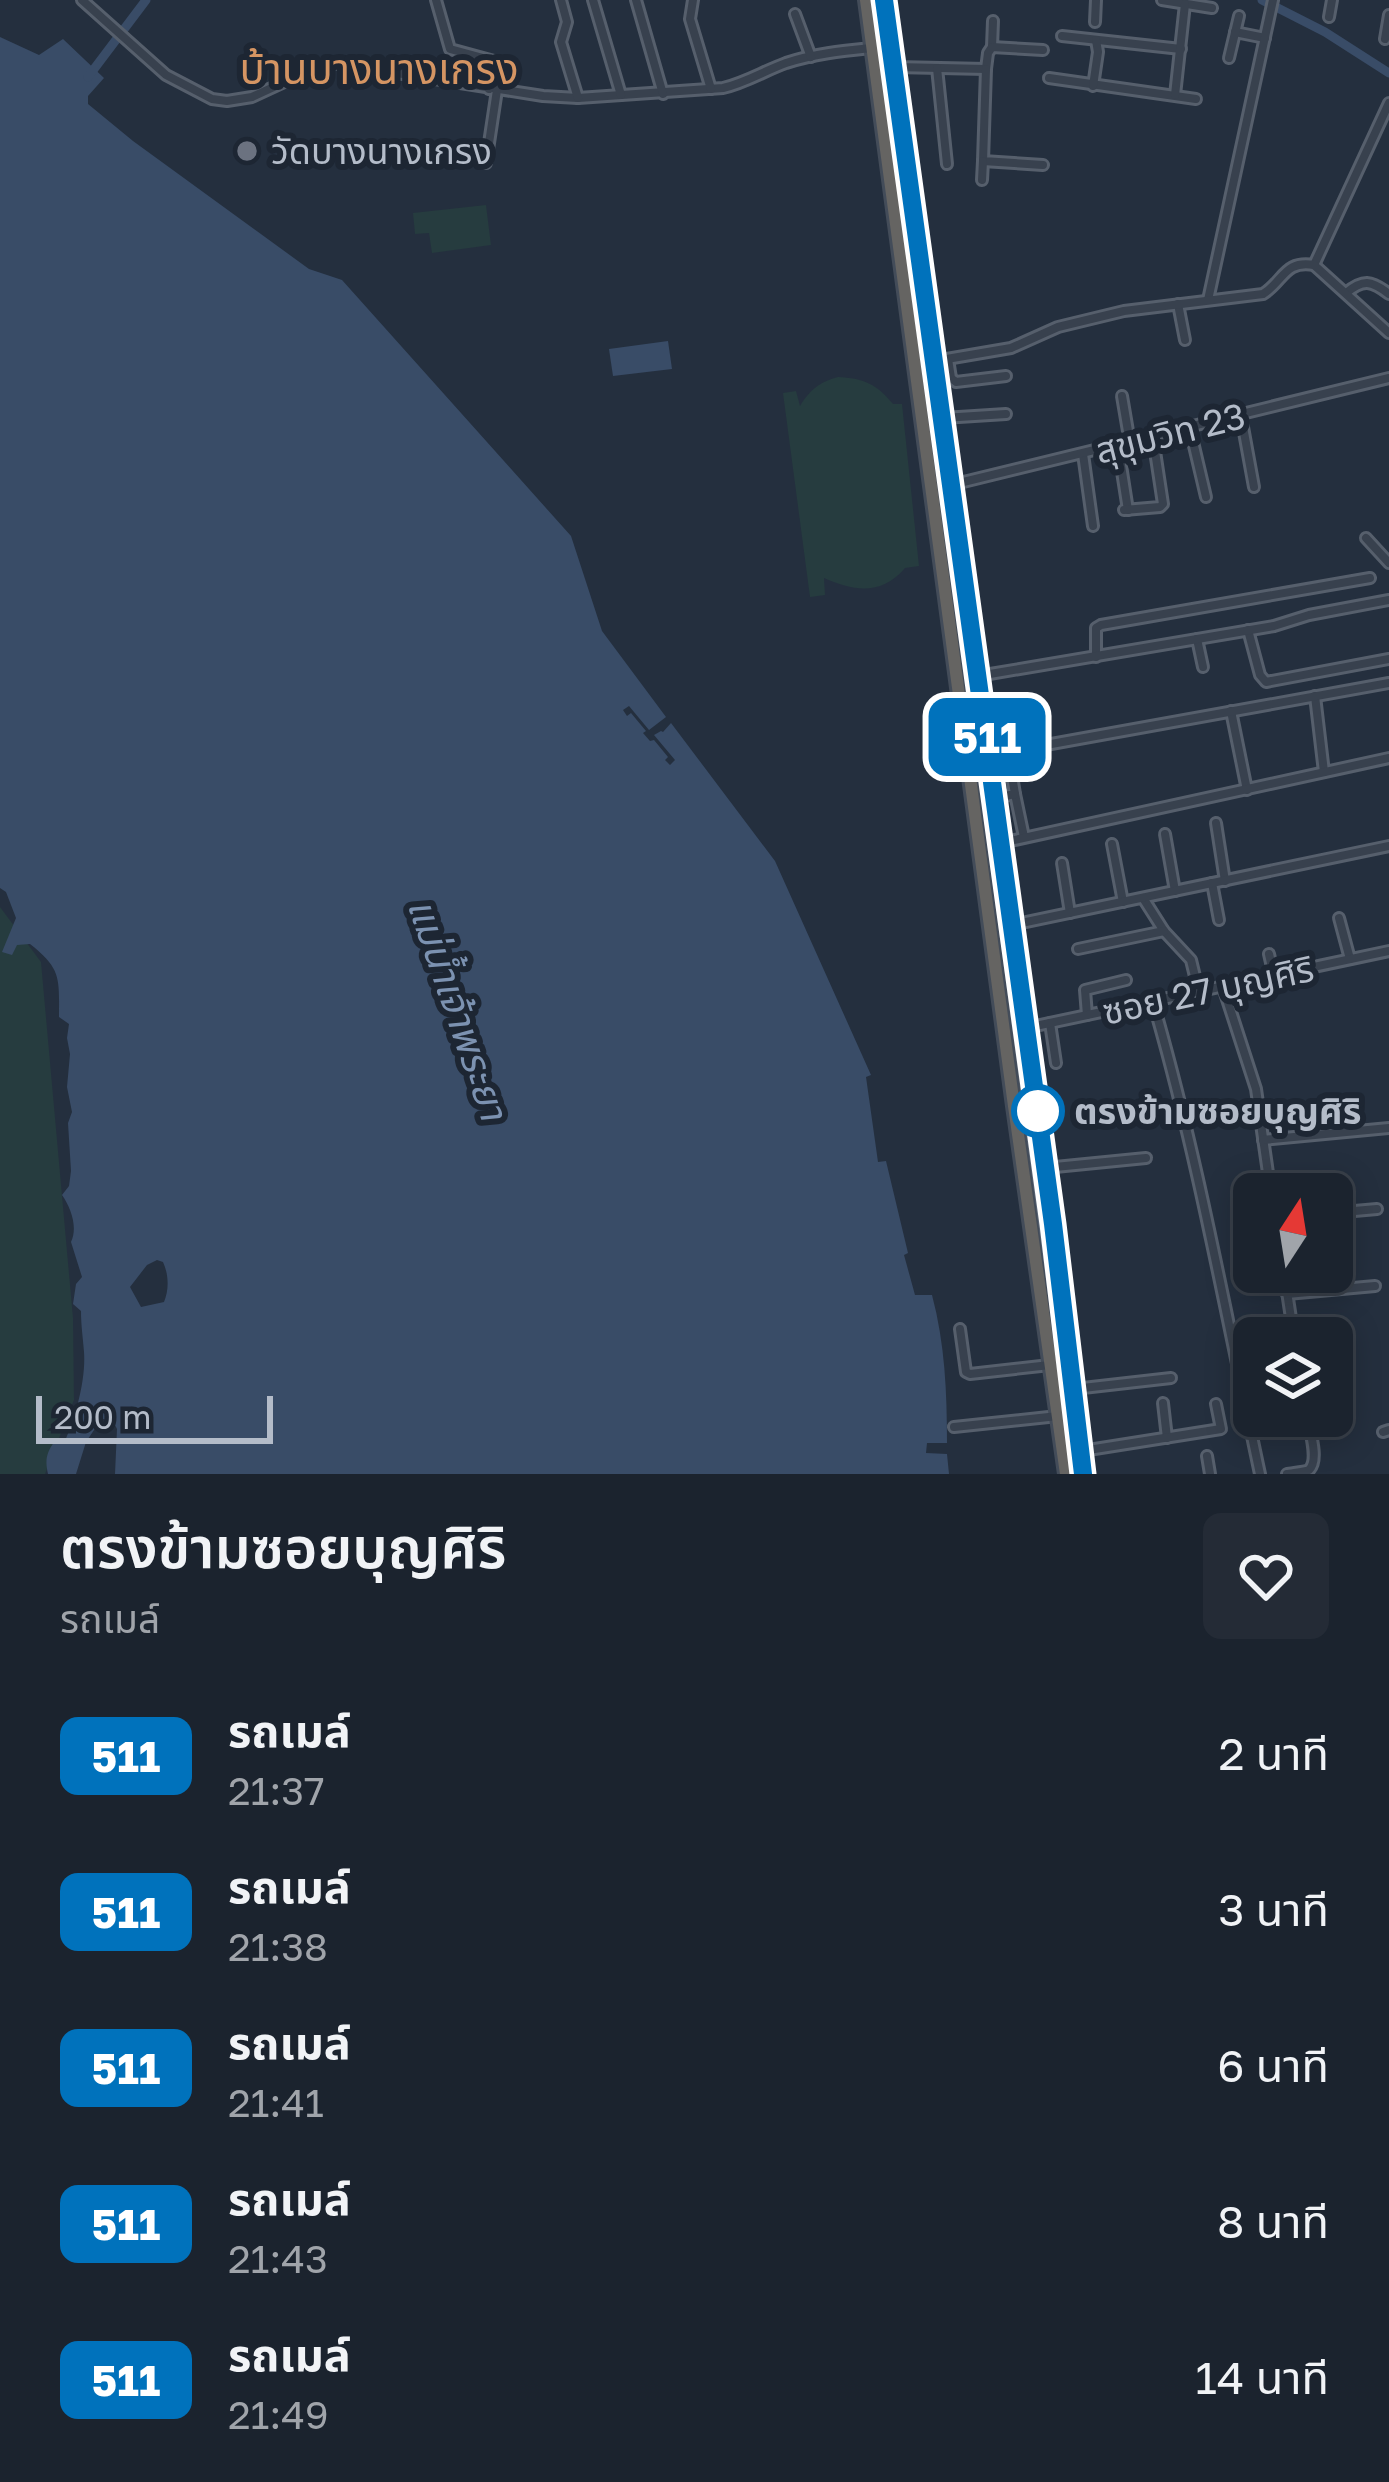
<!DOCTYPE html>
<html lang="th">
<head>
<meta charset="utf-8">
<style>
  :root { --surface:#1b232e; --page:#242b36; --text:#f1f3f6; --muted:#a0a4aa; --line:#39404a }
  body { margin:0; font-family:"Golos Text","Noto Sans Thai",sans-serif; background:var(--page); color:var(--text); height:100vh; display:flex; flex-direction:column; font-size:45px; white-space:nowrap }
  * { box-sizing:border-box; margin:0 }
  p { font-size:39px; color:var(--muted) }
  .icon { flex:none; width:66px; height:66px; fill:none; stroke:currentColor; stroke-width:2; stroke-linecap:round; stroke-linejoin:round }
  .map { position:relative; height:1474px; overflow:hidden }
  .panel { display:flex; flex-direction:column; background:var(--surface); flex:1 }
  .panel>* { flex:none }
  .badge { padding:0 24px; border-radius:18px; font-size:42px; line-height:78px }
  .needle { width:78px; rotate:12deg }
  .buttons { position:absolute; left:1233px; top:1173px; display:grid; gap:24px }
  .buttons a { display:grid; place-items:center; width:120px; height:120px; border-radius:18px; background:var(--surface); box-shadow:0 6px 30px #0003,0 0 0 3px var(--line); font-size:60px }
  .scale { position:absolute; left:36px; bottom:30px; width:237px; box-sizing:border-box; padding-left:12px; border:6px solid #b4bcc9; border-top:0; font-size:33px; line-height:42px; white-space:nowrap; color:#b4bcc9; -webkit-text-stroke:9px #1d2633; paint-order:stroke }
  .map>.badge { position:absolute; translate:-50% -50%; box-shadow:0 0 0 6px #fff }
  .round { display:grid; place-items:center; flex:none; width:126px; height:126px; border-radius:18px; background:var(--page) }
  .summary { display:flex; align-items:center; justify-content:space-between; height:204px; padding:0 60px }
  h1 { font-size:57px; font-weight:600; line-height:90px }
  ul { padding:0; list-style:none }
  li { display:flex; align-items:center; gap:36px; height:156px; padding:0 60px }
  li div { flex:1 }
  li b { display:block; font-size:45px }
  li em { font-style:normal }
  li .badge { min-width:132px; font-weight:700; text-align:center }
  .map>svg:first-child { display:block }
  .green { fill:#263c3f }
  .water { fill:#394c67; fill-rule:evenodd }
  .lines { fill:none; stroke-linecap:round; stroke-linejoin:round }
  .canal { stroke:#394c67; stroke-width:9 }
  .minor-casing { stroke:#565f6c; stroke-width:14 }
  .trunk-casing { stroke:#434c59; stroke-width:18 }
  .minor { stroke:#38414e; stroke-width:8 }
  .trunk { stroke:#656462; stroke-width:12 }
  .rail-casing { stroke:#5a6575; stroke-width:8 }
  .rail { stroke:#1d2633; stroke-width:3; stroke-dasharray:9; stroke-linecap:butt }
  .line-casing { stroke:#fff; stroke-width:27 }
  .line { stroke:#0072bc; stroke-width:18 }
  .worship-dot { fill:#6b7280; stroke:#1d2633; stroke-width:4.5 }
  .stop-dot { fill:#fff; stroke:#0072bc; stroke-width:6 }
  .labels { text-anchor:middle; stroke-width:12; stroke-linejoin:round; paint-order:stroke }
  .poi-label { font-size:36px; fill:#b4bcc9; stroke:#1d2633; text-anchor:start }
  .street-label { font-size:36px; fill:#b4bcc9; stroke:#1d2633 }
  .stop-label { font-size:36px; font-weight:bold; fill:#b4bcc9; stroke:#1d2633; text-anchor:start }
  .water-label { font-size:39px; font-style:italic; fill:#7c92b1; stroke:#1d2633 }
  .quarter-label { font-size:42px; fill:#d59563; stroke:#1d2633 }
</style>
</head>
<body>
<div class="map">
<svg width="1389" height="1474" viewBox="0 0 1389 1474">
  <rect width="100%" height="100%" fill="#242f3e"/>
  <g class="green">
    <path d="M486,205L491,245L432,253L429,233L415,234L413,213Z"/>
    <path d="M838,377C863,378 877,384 893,404H902L919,566L905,568C881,596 854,591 824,578L825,595L810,597L783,393L796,391L800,406C810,390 819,382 838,377Z"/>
    <path d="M0,907L41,962L73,1318L74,1400L45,1474H0Z"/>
  </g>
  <g class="water">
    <path d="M0,37L39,55L63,39L104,78L88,96V104L133,141L309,269L342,280L571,536L602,631L666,717L649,730L629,706L623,710L627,716L631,713L646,731L643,733L650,741L654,740L668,757L665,760L670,765L675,760L654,735L661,731L663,732L671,723L775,861L871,1075L866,1077L878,1162L886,1161L908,1253L904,1255L915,1295H932C945,1344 947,1392 947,1443H927L926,1453L947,1454L949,1474H115L117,1429L113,1421L98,1418L96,1427L86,1442L76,1474H48C45,1460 46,1454 54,1442L65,1441C76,1416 86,1379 84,1352C83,1338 81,1326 81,1311L73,1304L76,1284L82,1277L71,1242C78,1227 71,1208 62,1195L69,1186L71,1171L68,1123L72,1112L67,1087L70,1054L67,1038L69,1024L59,1017C59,979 62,969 30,944L17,945L12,955L2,952L16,918L6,892L0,888ZM157,1260L163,1262C169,1275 169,1290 164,1302L141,1307L130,1287L147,1265Z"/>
    <path d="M668,341L672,369L613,376L609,349Z"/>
  </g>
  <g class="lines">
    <g class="canal">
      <path d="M1262,0L1325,32L1389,73"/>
      <path d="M88,77L146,0"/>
    </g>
    <defs>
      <g id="minor">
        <path d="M82,0L166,75L212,99L227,101L252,97L321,65L333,63L543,96L578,98L723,88C745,83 764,71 786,63C813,54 842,51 871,48"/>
        <path d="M436,0L450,49L494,61L489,89"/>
        <path d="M561,0L567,22L561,42L578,98"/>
        <path d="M593,0L621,95"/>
        <path d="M636,0L663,94"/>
        <path d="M693,0L690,19L711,89"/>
        <path d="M1162,0L1212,8"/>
        <path d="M795,14L811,57"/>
        <path d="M1329,17L1332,0"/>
        <path d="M1095,22L1096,0"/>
        <path d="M1235,32L1265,38"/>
        <path d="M1062,36L1181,49"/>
        <path d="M1385,39L1389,15"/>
        <path d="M992,47L993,21"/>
        <path d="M1229,58L1239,16"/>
        <path d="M895,67L986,69L988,53L992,47L1043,50"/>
        <path d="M937,68L947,164"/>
        <path d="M986,69L983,161L1043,165"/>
        <path d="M1049,78L1196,99"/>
        <path d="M1093,86L1098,52L1096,40"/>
        <path d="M1175,95L1185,4"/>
        <path d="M486,163L497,90"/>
        <path d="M982,180L983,161"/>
        <path d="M1314,265L1389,103"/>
        <path d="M1346,293C1363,279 1371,280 1389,294"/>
        <path d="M1208,300L1273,0"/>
        <path d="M1178,304L1185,340"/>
        <path d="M948,359L951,378L956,382L1006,376"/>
        <path d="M935,361L1011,348L1058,327L1124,311L1263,294C1284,281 1284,260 1314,265L1389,333"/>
        <path d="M1122,396L1130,443"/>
        <path d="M1241,416L1254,487"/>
        <path d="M943,418L1006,414"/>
        <path d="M1190,429L1206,497"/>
        <path d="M1118,446L1128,510"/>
        <path d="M1083,454L1093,526"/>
        <path d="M951,485L1389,378"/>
        <path d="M1124,510L1160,507L1163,504L1153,438"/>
        <path d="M1366,538L1389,563"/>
        <path d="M1248,630L1260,675L1266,682L1389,659"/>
        <path d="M1197,639L1203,667"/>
        <path d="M1096,657V628L1101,625L1370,578"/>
        <path d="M978,676L1274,626L1309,615L1389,600"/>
        <path d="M1315,696L1324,772"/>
        <path d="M1231,711L1247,790"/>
        <path d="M1015,794L1024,837"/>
        <path d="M995,798L1015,794L1010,764L1018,750L1389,683"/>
        <path d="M1216,823L1225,881"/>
        <path d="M1165,834L1175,891"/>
        <path d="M1001,843L1389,758"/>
        <path d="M1112,844L1123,902"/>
        <path d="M1062,863L1070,913"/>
        <path d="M1212,883L1219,920"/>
        <path d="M1143,898L1164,931L1191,960L1199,993"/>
        <path d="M1339,918L1350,959"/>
        <path d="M1012,925L1389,846"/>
        <path d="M1078,949L1164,931"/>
        <path d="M1269,954L1274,976"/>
        <path d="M1223,987L1256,1089L1271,1194"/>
        <path d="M1153,1002C1198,1157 1226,1316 1260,1474"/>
        <path d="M1087,1015L1085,990L1126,980"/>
        <path d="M1050,1023L1056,1063"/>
        <path d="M1026,1028L1389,951"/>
        <path d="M1263,1140L1389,1128"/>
        <path d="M1045,1168L1146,1158"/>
        <path d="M1332,1213L1377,1209"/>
        <path d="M1284,1272L1294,1338"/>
        <path d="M1287,1294L1375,1286"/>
        <path d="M960,1329L966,1372L970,1374L1050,1365"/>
        <path d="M1074,1389L1171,1378"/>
        <path d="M1163,1403L1167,1438"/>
        <path d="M954,1427L1058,1416"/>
        <path d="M1383,1432L1389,1430"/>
        <path d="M1082,1451L1221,1429L1216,1404"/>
        <path d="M1207,1456L1210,1474"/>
        <path d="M1287,1474C1291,1473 1305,1472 1309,1470C1320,1460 1309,1429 1307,1416"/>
      </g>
      <g id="trunk">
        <path d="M866,0L1014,1106L1066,1474"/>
        <path d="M884,0L1053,1224L1083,1474"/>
      </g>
    </defs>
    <use href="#minor" class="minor-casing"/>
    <use href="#trunk" class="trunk-casing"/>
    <use href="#minor" class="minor"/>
    <use href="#trunk" class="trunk"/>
    <defs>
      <path id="rail" d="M878,0L1076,1474"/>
    </defs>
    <use href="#rail" class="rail-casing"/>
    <use href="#rail" class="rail"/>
  </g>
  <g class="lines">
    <defs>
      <path id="line" d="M884,0L1053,1224L1083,1474"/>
    </defs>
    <use href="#line" class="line-casing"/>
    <use href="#line" class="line"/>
  </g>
  <circle class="worship-dot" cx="247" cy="151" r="12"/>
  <circle class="stop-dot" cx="1038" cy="1111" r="24"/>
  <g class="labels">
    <g class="poi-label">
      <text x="271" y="164">วัดบางนางเกรง</text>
    </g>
    <g class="street-label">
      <text transform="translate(1170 433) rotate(-14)" y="13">สุขุมวิท 23</text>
      <text transform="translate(1208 990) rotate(-12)" y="13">ซอย 27 บุญศิริ</text>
    </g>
    <g class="stop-label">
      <text x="1074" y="1124">ตรงข้ามซอยบุญศิริ</text>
    </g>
    <g class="water-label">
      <text transform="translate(458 1009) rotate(71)" y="14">แม่น้ำเจ้าพระยา</text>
    </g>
    <g class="quarter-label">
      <text x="379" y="84">บ้านบางนางเกรง</text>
    </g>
  </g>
</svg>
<div class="buttons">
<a><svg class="needle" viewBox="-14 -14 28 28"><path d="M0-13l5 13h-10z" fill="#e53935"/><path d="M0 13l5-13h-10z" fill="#a0a4aa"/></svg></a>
<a><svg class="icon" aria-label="layers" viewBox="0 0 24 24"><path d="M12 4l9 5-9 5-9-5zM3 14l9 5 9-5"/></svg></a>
</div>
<div class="scale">200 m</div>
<b class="badge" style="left:987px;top:737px;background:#0072bc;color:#fff">511</b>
</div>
<section class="panel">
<div class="summary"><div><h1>ตรงข้ามซอยบุญศิริ</h1><p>รถเมล์</p></div><a class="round"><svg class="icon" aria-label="heart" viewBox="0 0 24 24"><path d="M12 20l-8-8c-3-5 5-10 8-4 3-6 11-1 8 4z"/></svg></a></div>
<ul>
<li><span class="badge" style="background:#0072bc;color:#fff">511</span><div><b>รถเมล์</b><p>21:37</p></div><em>2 นาที</em></li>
<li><span class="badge" style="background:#0072bc;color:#fff">511</span><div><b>รถเมล์</b><p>21:38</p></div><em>3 นาที</em></li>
<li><span class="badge" style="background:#0072bc;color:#fff">511</span><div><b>รถเมล์</b><p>21:41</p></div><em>6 นาที</em></li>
<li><span class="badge" style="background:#0072bc;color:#fff">511</span><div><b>รถเมล์</b><p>21:43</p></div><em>8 นาที</em></li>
<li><span class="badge" style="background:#0072bc;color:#fff">511</span><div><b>รถเมล์</b><p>21:49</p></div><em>14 นาที</em></li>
</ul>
</section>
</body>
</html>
